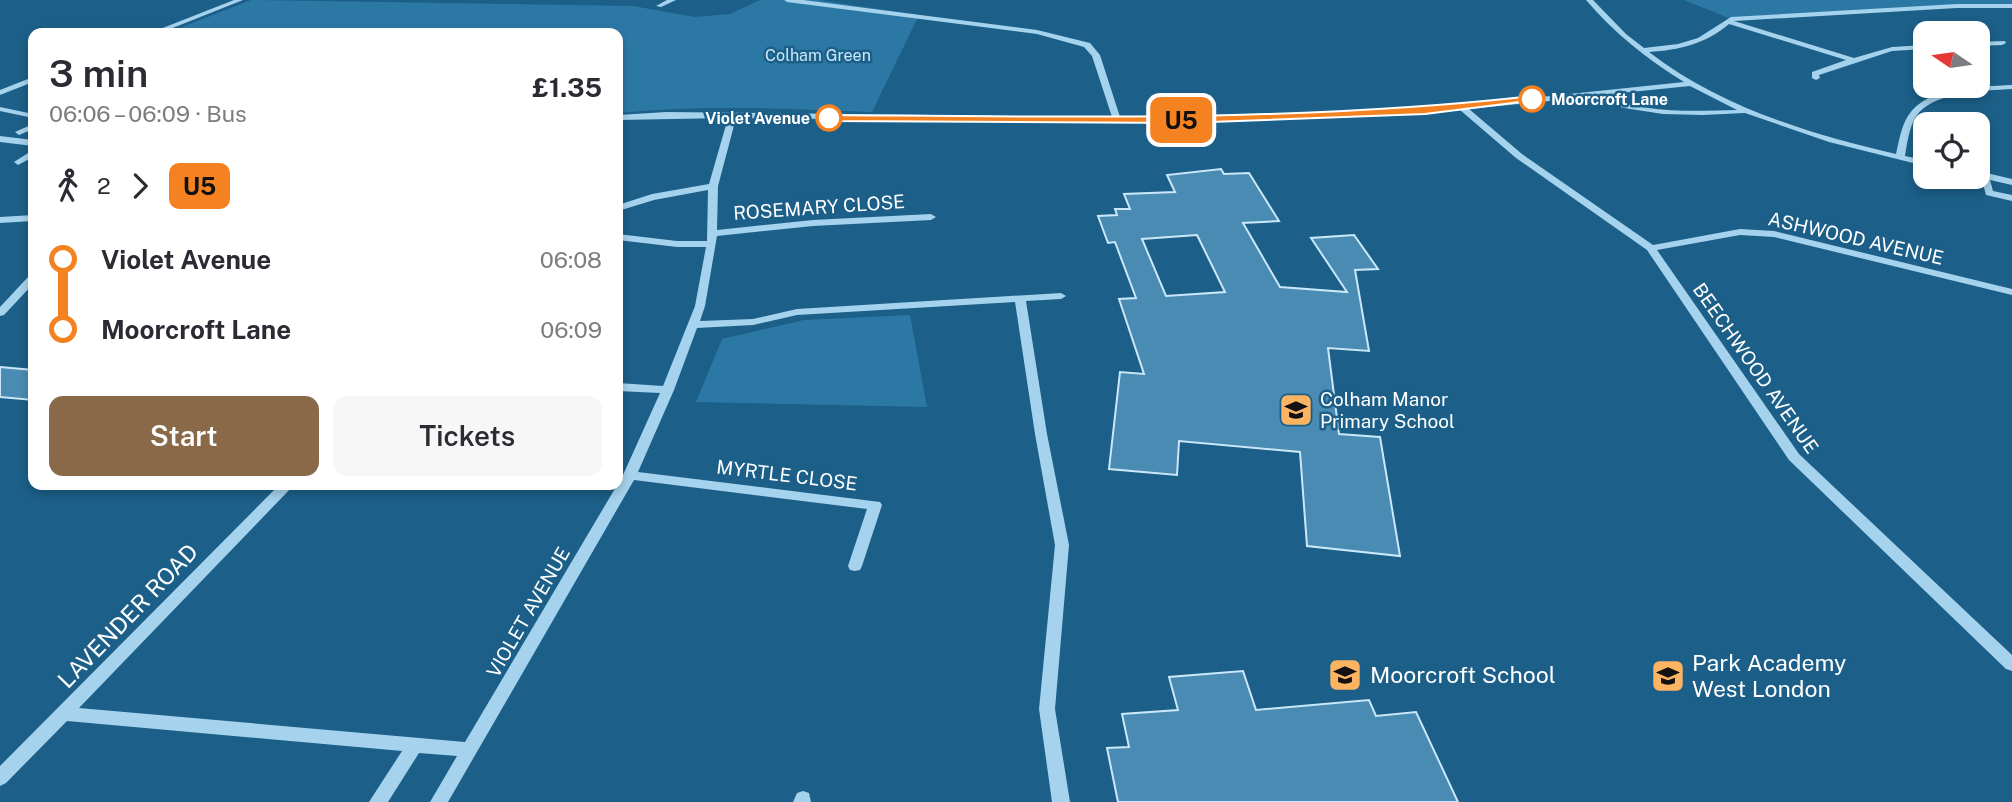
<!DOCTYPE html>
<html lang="en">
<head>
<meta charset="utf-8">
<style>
  :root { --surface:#fff; --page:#f7f7f7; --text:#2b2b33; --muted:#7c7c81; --accent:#896948 }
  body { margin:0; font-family:"Public Sans",sans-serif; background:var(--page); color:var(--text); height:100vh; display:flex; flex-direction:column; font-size:26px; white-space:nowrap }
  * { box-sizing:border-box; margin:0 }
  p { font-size:23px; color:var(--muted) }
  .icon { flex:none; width:38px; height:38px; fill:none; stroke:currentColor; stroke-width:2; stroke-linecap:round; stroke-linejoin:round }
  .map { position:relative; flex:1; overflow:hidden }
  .side { position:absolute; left:28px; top:28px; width:595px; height:462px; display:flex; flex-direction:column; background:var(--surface); border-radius:14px; box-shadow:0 4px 10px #0003 }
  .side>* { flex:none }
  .badge { padding:0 14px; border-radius:10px; font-size:24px; line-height:46px }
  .needle { width:46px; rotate:283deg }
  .controls { position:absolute; left:1913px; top:21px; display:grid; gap:14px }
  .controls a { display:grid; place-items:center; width:77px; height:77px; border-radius:14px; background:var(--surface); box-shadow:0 4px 10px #0003; font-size:35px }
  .map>.badge { position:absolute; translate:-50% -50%; box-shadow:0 0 0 4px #fff }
  .legs { display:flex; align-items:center; gap:10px; height:77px; padding:0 21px; font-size:23px }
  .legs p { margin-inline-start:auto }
  .head { display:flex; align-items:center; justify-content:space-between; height:119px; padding:0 21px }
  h1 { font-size:38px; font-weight:600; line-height:52px }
  .cta { display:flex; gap:14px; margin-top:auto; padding:14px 21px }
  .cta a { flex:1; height:80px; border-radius:14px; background:var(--accent); color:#fff; font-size:28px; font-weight:600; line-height:80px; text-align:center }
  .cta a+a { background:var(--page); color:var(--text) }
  ul { padding:0 21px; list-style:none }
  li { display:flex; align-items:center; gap:24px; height:70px; font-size:26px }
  li i { display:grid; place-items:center; width:10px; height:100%; margin:0 9px; background:currentColor }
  li i::after { content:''; width:18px; height:18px; margin:-9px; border:5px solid; border-radius:50%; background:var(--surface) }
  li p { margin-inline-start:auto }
  li:first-child i { background:linear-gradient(#0000 50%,currentColor 0) }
  li:last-child i { background:linear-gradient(currentColor 50%,#0000 0) }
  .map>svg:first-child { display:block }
  .green { fill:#2c78a5 }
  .building { fill:#498bb2; stroke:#cae8f9; stroke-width:2; fill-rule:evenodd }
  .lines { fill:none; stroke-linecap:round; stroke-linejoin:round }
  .minor { fill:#a5d2ec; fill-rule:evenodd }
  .line-1 { fill:#f58220; stroke:#fff; stroke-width:2 }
  .stop-1-dot { fill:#fff; stroke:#f58220; stroke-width:3.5 }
  .labels { text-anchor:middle; stroke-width:5; stroke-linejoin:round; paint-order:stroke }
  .far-park-label { font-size:16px; fill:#cae8f9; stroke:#1c5f88 }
  .far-stop-label { font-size:16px; font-weight:bold; fill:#fff; stroke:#1c5f88; text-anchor:start }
  .street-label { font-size:19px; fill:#fff; stroke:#1c5f88 }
  .poi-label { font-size:19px; fill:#fff; stroke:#1c5f88; text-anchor:start }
  .near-street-label { font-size:23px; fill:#fff; stroke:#1c5f88 }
  .near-poi-label { font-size:23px; fill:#fff; stroke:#1c5f88; text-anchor:start }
</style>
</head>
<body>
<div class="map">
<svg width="2012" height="802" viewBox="0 0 2012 802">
  <rect width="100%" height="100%" fill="#1c5f88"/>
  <g class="green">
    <path d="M251,0L633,6L695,17L730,14L760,0H818L919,15L872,112C787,109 703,104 618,113V33H167Z"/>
    <path d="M1684,0H2012V6H1957L1731,19Z"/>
    <path d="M910,315L927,407L696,402L722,339L804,320Z"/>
  </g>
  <g class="building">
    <path d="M1221,169L1224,174L1249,173L1279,221L1243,223L1280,287L1347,292L1311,238L1354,235L1378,269L1355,270L1369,351L1328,348L1339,434L1380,437L1400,556L1307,546L1300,452L1179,441L1177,475L1109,469L1120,372L1144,374L1119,299L1136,298L1115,242L1108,243L1098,216L1117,215L1115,209H1130L1124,194L1175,192L1167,175ZM1197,235L1225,292L1166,296L1142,239Z"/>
    <path d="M0,367L33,370V400L0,397Z"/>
    <path d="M1243,671L1256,710L1369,700L1376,716L1416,712L1458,802H1118L1107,748L1129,747L1122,714L1178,710L1169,677Z"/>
  </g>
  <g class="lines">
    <g class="minor">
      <path d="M234,0H243L160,33H150Z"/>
      <path d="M667,0H676L661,7L656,6Z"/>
      <path d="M784,0H803L1037,30L1090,43L1100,55L1120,117H1184L1425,109L1684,82C1647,59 1614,33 1586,0H1593L1626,34L1644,48L1678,44L1698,38L1731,17L1957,4H2012V8H1957L1734,21L1854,58L1892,47L1925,45V49L1892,51L1819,75L1820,78L1816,80L1812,78V72L1846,60L1729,24C1706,44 1679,50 1649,52C1720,107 1810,134 1896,154C1899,141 1901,127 1908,116C1928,85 1979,87 2012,85V89C1984,91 1931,91 1915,118C1909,129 1907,144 1905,156L1925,160V166L1829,142L1745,113L1703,115L1663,114L1624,108L1590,97L1469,109L1522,154L1653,245L1740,229L1774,231L2012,289V295L1774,237L1740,235L1657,250L1799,454L2012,655V671L2006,669L1789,460L1647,250L1516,158L1460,110L1425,113L1184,123L736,118L718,186L717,230L813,220L931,214L936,217L931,220L813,226L717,236L705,306L700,321L753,319L797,309L1061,293L1066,296L1061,299L1026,301L1047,434L1069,545L1055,709L1070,802H1052L1039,709L1055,545L1035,434L1015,302L797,315L753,325L697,328L674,390L638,472L880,502L882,505L862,566L860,570L855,571L850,570L848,566L867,509L634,480L448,802H430L457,756L419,753L388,802H369L402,751L67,721L6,783L0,786V766L279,485H294L79,708L465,742L623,475L660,393L618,391V383L663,386L695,306L706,247H677L618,240V234L677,241H707L708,190L654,200L618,211V205L652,194L709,184L728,118L618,120V115L666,112L1112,117L1092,56L1084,47L1037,34L787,2ZM1690,86L1737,110C1692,111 1643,114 1601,95Z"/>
      <path d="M2005,41L2006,43L2002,45L1978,46V42Z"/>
      <path d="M33,77V82L0,95V90Z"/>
      <path d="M0,107L33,114V118L0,111Z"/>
      <path d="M33,124V129L19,135L15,132Z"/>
      <path d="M0,136L33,140V146L0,142Z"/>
      <path d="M33,150V157L18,165L14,162Z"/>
      <path d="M1978,171L2012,179V185L1990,180L1993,191L2012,195V201L1986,195L1981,177H1978Z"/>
      <path d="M33,215V221L0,223V217Z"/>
      <path d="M33,275V284L4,315L0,316V307L29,276Z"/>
      <path d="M803,791L809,793L811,802H793L797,793Z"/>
    </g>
  </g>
  <path class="line-1" d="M1532,96L1537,99L1535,100L1425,114L1184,123L829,121L825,118L829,115C1064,117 1299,122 1532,96Z"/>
  <defs>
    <symbol id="school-square" viewBox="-11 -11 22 22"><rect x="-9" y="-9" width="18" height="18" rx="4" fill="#fcb462" stroke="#1c5f88"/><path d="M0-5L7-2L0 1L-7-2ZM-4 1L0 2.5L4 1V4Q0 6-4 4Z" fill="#111"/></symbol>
  </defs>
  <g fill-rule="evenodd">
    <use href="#school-square" x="1277" y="391" width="38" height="38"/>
    <use href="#school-square" x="1326" y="656" width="38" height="38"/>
    <use href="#school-square" x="1649" y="657" width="38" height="38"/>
  </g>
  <g class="stop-1-dot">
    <circle cx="1532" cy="99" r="12"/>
    <circle cx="829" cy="118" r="12"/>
  </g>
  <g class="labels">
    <g class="far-park-label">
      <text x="818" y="61">Colham Green</text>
    </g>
    <g class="far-stop-label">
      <text x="1551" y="105">Moorcroft Lane</text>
      <text x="810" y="124" text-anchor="end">Violet Avenue</text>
    </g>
    <g class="street-label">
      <text transform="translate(819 207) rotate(-4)" y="7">ROSEMARY CLOSE</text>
      <text transform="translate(1856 238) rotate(13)" y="7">ASHWOOD AVENUE</text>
      <text transform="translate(1756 368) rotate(55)" y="7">BEECHWOOD AVENUE</text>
      <text transform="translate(787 475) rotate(7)" y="7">MYRTLE CLOSE</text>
      <text transform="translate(528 612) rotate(-60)" y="7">VIOLET AVENUE</text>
    </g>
    <g class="poi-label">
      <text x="1320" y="406">Colham Manor<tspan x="1320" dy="22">Primary School</tspan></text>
    </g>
    <g class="near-street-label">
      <text transform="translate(128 616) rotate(-46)" y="8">LAVENDER ROAD</text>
    </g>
    <g class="near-poi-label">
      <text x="1692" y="671">Park Academy<tspan x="1692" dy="26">West London</tspan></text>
      <text x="1370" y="683">Moorcroft School</text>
    </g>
  </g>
</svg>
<div class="controls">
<a><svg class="needle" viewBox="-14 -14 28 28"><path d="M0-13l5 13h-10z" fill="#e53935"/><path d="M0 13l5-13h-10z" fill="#7c7c81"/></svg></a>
<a><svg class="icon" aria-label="locate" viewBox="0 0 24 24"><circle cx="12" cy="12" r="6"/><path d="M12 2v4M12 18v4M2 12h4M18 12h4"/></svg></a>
</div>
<b class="badge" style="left:1181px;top:120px;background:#f58220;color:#111">U5</b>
<section class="side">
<div class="head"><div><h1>3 min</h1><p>06:06 – 06:09 · Bus</p></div><b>£1.35</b></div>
<div class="legs"><svg class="icon" aria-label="walk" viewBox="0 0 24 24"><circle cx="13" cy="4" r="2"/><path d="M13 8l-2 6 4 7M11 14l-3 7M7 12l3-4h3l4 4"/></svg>2<svg class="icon" aria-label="forward" viewBox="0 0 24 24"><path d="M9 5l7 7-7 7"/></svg><b class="badge" style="background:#f58220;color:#111">U5</b></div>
<ul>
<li><i style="color:#f58220"></i><b>Violet Avenue</b><p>06:08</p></li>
<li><i style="color:#f58220"></i><b>Moorcroft Lane</b><p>06:09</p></li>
</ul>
<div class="cta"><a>Start</a><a>Tickets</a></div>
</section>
</div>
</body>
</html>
